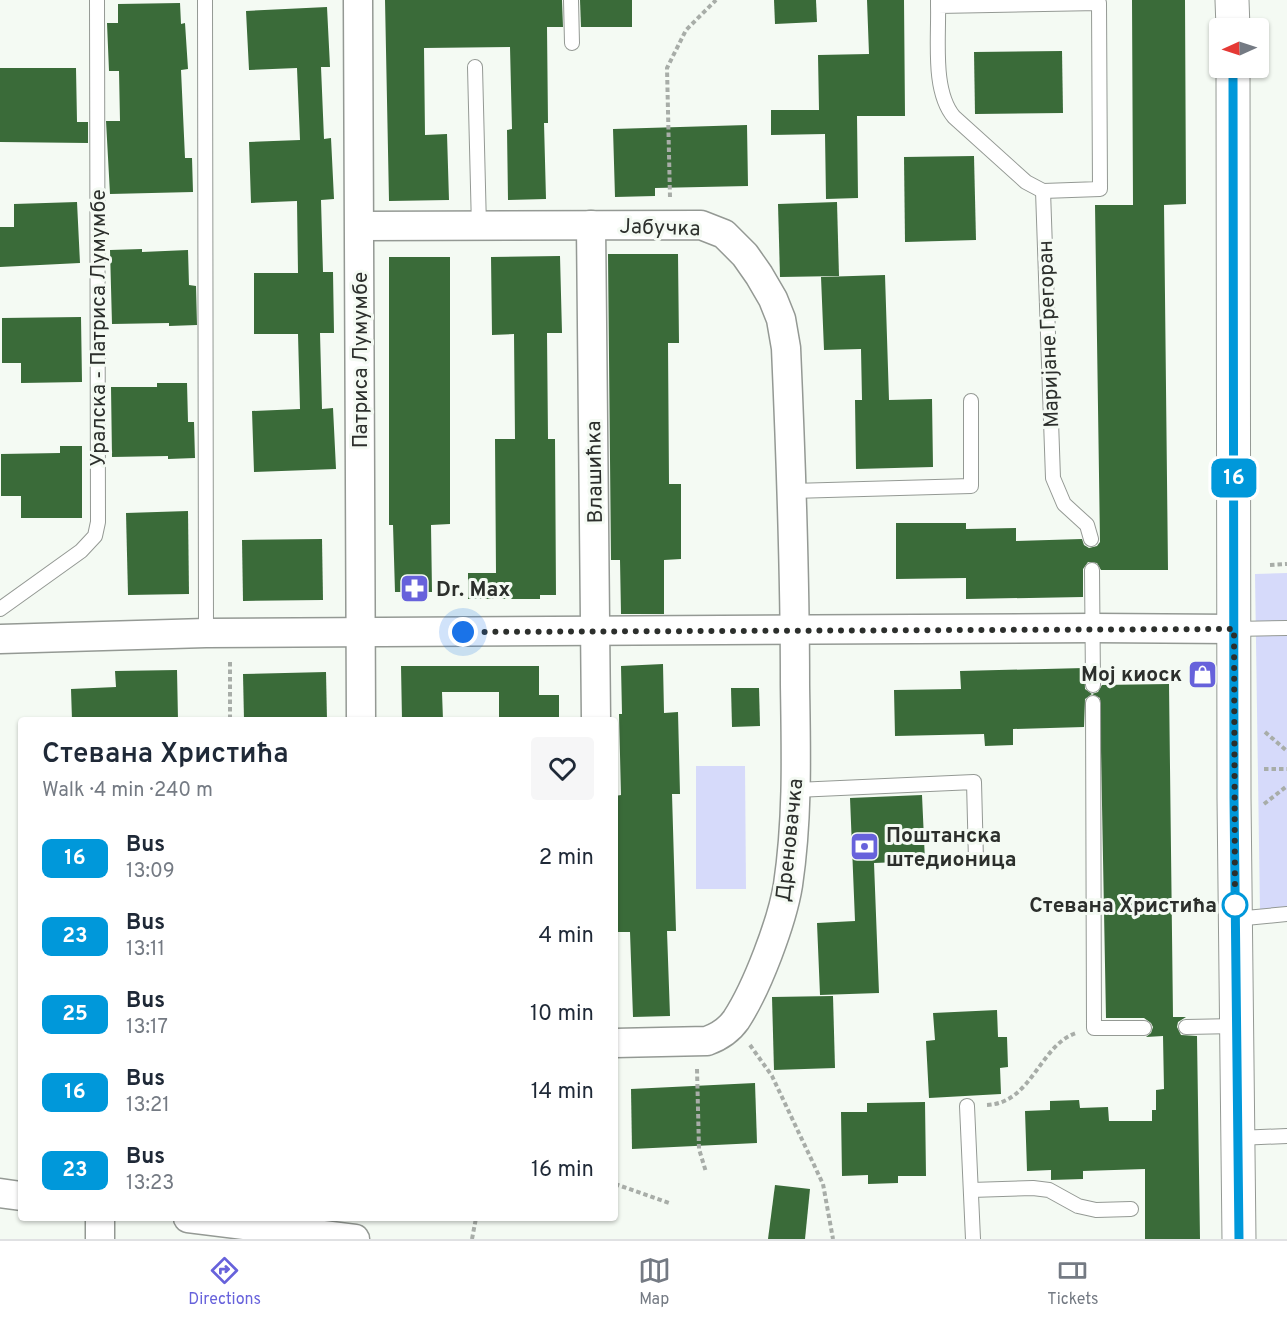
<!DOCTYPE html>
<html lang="en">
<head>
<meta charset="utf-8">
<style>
  :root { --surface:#fff; --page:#f6f6f7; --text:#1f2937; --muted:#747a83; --line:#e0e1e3; --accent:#6762db }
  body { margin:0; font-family:Overpass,sans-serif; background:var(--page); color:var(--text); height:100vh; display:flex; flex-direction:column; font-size:22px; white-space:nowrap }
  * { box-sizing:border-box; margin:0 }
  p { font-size:20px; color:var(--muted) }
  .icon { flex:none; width:33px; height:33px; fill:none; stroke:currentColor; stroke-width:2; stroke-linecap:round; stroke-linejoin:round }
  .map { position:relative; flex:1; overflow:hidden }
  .sheet { position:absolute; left:18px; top:717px; width:600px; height:504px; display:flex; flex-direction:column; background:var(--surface); border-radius:6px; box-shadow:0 2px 4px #0004 }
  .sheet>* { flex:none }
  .badge { padding:0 12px; border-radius:9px; font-size:21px; line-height:39px }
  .needle { width:39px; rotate:267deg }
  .tools { position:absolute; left:1209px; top:18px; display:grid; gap:12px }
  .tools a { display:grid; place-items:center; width:60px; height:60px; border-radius:6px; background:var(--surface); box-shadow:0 2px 4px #0004; font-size:30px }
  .you { position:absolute; width:30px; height:30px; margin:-15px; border:4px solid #fff; border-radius:50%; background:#1a73e8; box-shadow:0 0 0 9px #1a73e833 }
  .map>.badge { position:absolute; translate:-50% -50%; box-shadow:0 0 0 3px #fff }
  .round { display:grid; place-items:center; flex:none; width:63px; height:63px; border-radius:6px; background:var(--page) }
  .overview { display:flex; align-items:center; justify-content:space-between; height:102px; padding:0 24px }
  h1 { font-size:28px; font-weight:600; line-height:45px }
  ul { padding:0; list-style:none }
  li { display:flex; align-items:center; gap:18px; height:78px; padding:0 24px }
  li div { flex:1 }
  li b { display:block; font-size:22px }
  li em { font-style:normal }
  li .badge { min-width:66px; font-weight:700; text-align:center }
  .tab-bar { display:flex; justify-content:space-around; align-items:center; height:84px; border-top:2px solid var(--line); background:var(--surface); font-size:16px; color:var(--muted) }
  .tab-bar a { display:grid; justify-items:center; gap:3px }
  .tab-bar .active { color:var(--accent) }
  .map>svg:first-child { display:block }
  .green { fill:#d6dafa }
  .building { fill:#3a6b39 }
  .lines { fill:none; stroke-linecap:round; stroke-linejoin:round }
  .service-casing { stroke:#949994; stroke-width:16 }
  .minor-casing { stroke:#949994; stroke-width:31 }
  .tertiary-casing { stroke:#949994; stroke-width:35 }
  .path { stroke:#a8ada8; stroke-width:4; stroke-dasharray:4.5 3; stroke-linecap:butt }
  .service { stroke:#fff; stroke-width:14 }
  .minor { stroke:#fff; stroke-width:28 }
  .tertiary { stroke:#fff; stroke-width:33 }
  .line-casing { stroke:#fff; stroke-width:14 }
  .line { stroke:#0098da; stroke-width:9 }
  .walk { stroke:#2c2f2c; stroke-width:6; stroke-dasharray:0 10.8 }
  .stop-dot { fill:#fff; stroke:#0098da; stroke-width:3 }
  .labels { text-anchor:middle; stroke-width:6; stroke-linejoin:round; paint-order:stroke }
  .street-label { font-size:21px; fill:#2c2f2c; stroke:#f4faf3 }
  .poi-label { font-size:21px; font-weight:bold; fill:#2c2f2c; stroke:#f4faf3; text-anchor:start }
  .stop-label { font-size:21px; font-weight:bold; fill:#2c2f2c; stroke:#f4faf3; text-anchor:end }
</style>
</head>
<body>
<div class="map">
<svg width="1287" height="1239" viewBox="0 0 1287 1239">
  <rect width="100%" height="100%" fill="#f4faf3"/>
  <g class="green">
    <path d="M1287,573V910L1260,912L1255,574Z"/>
    <path d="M696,766H745L746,889H696Z"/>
  </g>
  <g class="building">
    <path d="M385,0H562L563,27H547L548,123H544L546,199L508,200L507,130L512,129L510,47L424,48L425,135L447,134L449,200L389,201Z"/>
    <path d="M580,0H632V27H581Z"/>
    <path d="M774,0H816L817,22L775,24Z"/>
    <path d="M867,0H904L905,116H857L858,198L826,199L825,134L771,135V110H819L818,55L869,54Z"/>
    <path d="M1132,0H1185L1186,204L1164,205L1168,570H1101L1097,563L1088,562L1083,569V597L966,599V578L896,579V523H966V529L1016,528V541L1082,539L1084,545L1089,548L1097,546L1100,542L1095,205H1133Z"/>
    <path d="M180,3L181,24L185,23L188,69L181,70L185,158H192L193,192L110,194L106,121H120L119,71H109L107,23H118V4Z"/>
    <path d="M327,7L330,67H321L324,139L331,138L334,199L321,200L323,272H333L334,333H320L322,409L333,408L336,469L254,472L252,411L300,409L298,334H254V273H298L297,201L251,203L249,142L300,140L297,68L249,70L246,11Z"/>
    <path d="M1062,51L1063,113L975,114L974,52Z"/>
    <path d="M0,68H76L77,122H88V143L0,142Z"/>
    <path d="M747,125L748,186L655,188V196L615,197L613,129Z"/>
    <path d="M974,156L976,240L905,242L904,157Z"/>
    <path d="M77,202L80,263L0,267V227H14V204Z"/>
    <path d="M837,202L839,276L780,277L778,204Z"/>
    <path d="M142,249V252L188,250L189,285L196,286L197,325L169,326V323L112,324L110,250Z"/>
    <path d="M608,254H678L679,343H668L669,484H681V559L664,560V614H621L620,560H611Z"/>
    <path d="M560,256L562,333H547L548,439H555L556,595H540V599H468V573H496L495,439H515L514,334L492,335L491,257Z"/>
    <path d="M389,257H450V524L431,525L432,592H395L393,525H389Z"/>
    <path d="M885,275L889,400L932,399L933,467L856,469L855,400H862L861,349L824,350L821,277Z"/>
    <path d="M81,317L82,382L21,383V363H2V318Z"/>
    <path d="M157,383H187L188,422H194L195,458L168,459V456L112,457L111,387H157Z"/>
    <path d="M60,446H82V518H21V496H1V454L60,453Z"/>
    <path d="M188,511L189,594L128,595L126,513Z"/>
    <path d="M322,539L323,600L243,601L242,540Z"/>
    <path d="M663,664L664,713L678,712L680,794H672L676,931H667L670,1016L633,1017L630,932H615V796L621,795L619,714H622L621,666Z"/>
    <path d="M401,666H539V695H559V720H499V692H442L443,720H402Z"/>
    <path d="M1084,668L1085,689L1092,694L1098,692L1102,685L1169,684L1173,1017H1186L1178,1022L1177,1027L1181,1035L1197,1036L1200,1239H1145V1169L1083,1171V1179L1051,1180V1170L1027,1171L1025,1111L1050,1110V1101L1079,1100L1080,1108L1108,1107L1109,1121H1152V1110H1156V1090L1164,1089L1163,1036L1146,1037L1151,1033L1153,1027L1151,1023L1144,1018H1106L1100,698L1092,694L1085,699L1084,727L1013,729V745L985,746L984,734L895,736L894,690L961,689L960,671Z"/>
    <path d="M177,670L178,720H72L71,689L116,687L115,671Z"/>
    <path d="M326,672L327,720H244L243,674Z"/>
    <path d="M731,688H759L760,726L732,727Z"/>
    <path d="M922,795L925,861L874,863L879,993L820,995L817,923L855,921L850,798Z"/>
    <path d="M833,996L835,1068L774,1070L772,997Z"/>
    <path d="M997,1010L998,1037H1007L1008,1067L1000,1068L1001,1094L929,1098L926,1041L935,1040L933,1013Z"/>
    <path d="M755,1083L757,1143L632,1149L631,1089Z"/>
    <path d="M925,1102L926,1176H898V1183L868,1184V1175L842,1176L841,1112H867V1103Z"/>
    <path d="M775,1185L810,1189L805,1239H768Z"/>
  </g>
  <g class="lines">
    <defs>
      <g id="service">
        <path d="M205,0L206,633"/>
        <path d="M571,0L572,43"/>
        <path d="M938,0V6C939,39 932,91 954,117L1026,182L1043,191L1100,189L1099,3L938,6"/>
        <path d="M475,67L479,227"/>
        <path d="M1043,191L1053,478L1064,504L1087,525L1091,539"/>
        <path d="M792,491L971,486V401"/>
        <path d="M1092,570L1093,685"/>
        <path d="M0,609L81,551L95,536L98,522L97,0"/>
        <path d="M1234,629L1287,628"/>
        <path d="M1093,703L1094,1028H1144"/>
        <path d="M796,790L974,782L976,861"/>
        <path d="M1235,919L1287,914"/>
        <path d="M1186,1027L1236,1026"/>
        <path d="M967,1106L973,1239"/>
        <path d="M1238,1138L1287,1136"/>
        <path d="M971,1190L1033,1188L1049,1190L1078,1206L1096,1210L1131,1209"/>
      </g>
      <g id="minor">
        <path d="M358,0L361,720"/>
        <path d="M591,225L596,720"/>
        <path d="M361,226L701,225L724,234L745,255L759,275L773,299L781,319L786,348C791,461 795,573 795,685C796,751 798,818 788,885C782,922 757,988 736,1020C729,1030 718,1037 707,1041L615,1043"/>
        <path d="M0,639L206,633L1093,628L1234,629"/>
        <path d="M0,1193L21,1196"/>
        <path d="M100,1218V1239"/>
        <path d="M188,1218L355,1239"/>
      </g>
      <g id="tertiary">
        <path d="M1232,0L1233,28"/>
        <path d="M1233,68L1234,798L1239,1239"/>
      </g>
    </defs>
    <use href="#service" class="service-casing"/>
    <use href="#minor" class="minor-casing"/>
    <use href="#tertiary" class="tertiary-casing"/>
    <g class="path">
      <path d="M670,197L667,68L686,30L716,0"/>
      <path d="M1270,565L1287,564"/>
      <path d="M230,662V720"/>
      <path d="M1265,732L1287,751"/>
      <path d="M1264,769H1287"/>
      <path d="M1264,804L1287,786"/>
      <path d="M750,1045L772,1076L823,1184L833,1239"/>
      <path d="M697,1069L699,1149L706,1172"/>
      <path d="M987,1105C1032,1103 1039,1046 1076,1033"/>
      <path d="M615,1184L669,1203"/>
      <path d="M472,1239L476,1218"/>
    </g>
    <use href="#service" class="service"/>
    <use href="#minor" class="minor"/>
    <use href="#tertiary" class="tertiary"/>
  </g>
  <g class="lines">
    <defs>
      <path id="line" d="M1233,68L1234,798L1239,1239"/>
    </defs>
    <use href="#line" class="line-casing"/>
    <use href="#line" class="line"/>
    <path class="walk" d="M463,632L1234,629L1235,905"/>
  </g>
  <defs>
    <symbol id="pharmacy-square" viewBox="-11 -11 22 22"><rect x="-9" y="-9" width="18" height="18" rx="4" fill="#6762db" stroke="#f4faf3"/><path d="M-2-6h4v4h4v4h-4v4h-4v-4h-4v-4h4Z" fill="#fff"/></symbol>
    <symbol id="shop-square" viewBox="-11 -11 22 22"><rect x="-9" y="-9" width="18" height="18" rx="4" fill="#6762db" stroke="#f4faf3"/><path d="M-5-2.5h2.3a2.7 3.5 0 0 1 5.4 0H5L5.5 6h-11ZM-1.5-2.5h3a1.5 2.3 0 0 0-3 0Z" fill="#fff"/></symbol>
    <symbol id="bank-square" viewBox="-11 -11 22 22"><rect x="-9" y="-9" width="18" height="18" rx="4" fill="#6762db" stroke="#f4faf3"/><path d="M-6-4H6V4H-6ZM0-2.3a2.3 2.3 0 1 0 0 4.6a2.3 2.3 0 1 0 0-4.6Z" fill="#fff"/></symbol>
  </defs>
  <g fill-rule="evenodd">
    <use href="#pharmacy-square" x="398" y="572" width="33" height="33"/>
    <use href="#shop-square" x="1186" y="658" width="33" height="33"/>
    <use href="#bank-square" x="848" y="830" width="33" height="33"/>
  </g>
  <circle class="stop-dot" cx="1235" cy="905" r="12"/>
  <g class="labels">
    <g class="street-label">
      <text transform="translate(660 227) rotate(2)" y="7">Јабучка</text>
      <text transform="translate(98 328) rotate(-90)" y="7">Уралска - Патриса Лумумбе</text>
      <text transform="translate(1048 334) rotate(-92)" y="7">Маријане Грегоран</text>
      <text transform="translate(360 360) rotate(-90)" y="7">Патриса Лумумбе</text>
      <text transform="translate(594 472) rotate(-91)" y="7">Влашићка</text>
      <text transform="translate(789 840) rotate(-84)" y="7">Дреновачка</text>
    </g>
    <g class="poi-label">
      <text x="436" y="596">Dr. Max</text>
      <text x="1182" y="681" text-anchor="end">Мој киоск</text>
      <text x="886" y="842">Поштанска<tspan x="886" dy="24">штедионица</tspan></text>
    </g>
    <g class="stop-label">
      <text x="1217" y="912">Стевана Христића</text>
    </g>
  </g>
</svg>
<div class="tools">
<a><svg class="needle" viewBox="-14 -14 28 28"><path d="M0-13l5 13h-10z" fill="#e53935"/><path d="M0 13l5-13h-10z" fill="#747a83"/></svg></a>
</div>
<div class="you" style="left:463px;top:632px"></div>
<b class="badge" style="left:1234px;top:478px;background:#0098da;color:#fff">16</b>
<section class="sheet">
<div class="overview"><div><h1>Стевана Христића</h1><p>Walk · 4 min · 240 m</p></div><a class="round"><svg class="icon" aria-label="heart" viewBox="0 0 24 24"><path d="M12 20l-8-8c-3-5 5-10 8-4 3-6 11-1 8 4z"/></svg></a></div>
<ul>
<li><span class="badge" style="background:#0098da;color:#fff">16</span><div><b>Bus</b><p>13:09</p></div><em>2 min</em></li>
<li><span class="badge" style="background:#0098da;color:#fff">23</span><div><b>Bus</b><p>13:11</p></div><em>4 min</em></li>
<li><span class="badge" style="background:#0098da;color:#fff">25</span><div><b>Bus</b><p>13:17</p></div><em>10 min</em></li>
<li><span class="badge" style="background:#0098da;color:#fff">16</span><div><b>Bus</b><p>13:21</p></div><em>14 min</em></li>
<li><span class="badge" style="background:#0098da;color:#fff">23</span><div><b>Bus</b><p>13:23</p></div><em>16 min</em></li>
</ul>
</section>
</div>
<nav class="tab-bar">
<a class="active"><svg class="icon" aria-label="directions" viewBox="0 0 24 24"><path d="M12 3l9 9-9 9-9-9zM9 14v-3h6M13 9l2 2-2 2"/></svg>Directions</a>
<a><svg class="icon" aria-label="map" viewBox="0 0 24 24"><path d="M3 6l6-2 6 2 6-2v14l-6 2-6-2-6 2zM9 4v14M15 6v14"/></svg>Map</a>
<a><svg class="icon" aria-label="tickets" viewBox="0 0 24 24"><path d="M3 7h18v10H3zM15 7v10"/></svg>Tickets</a>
</nav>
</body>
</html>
